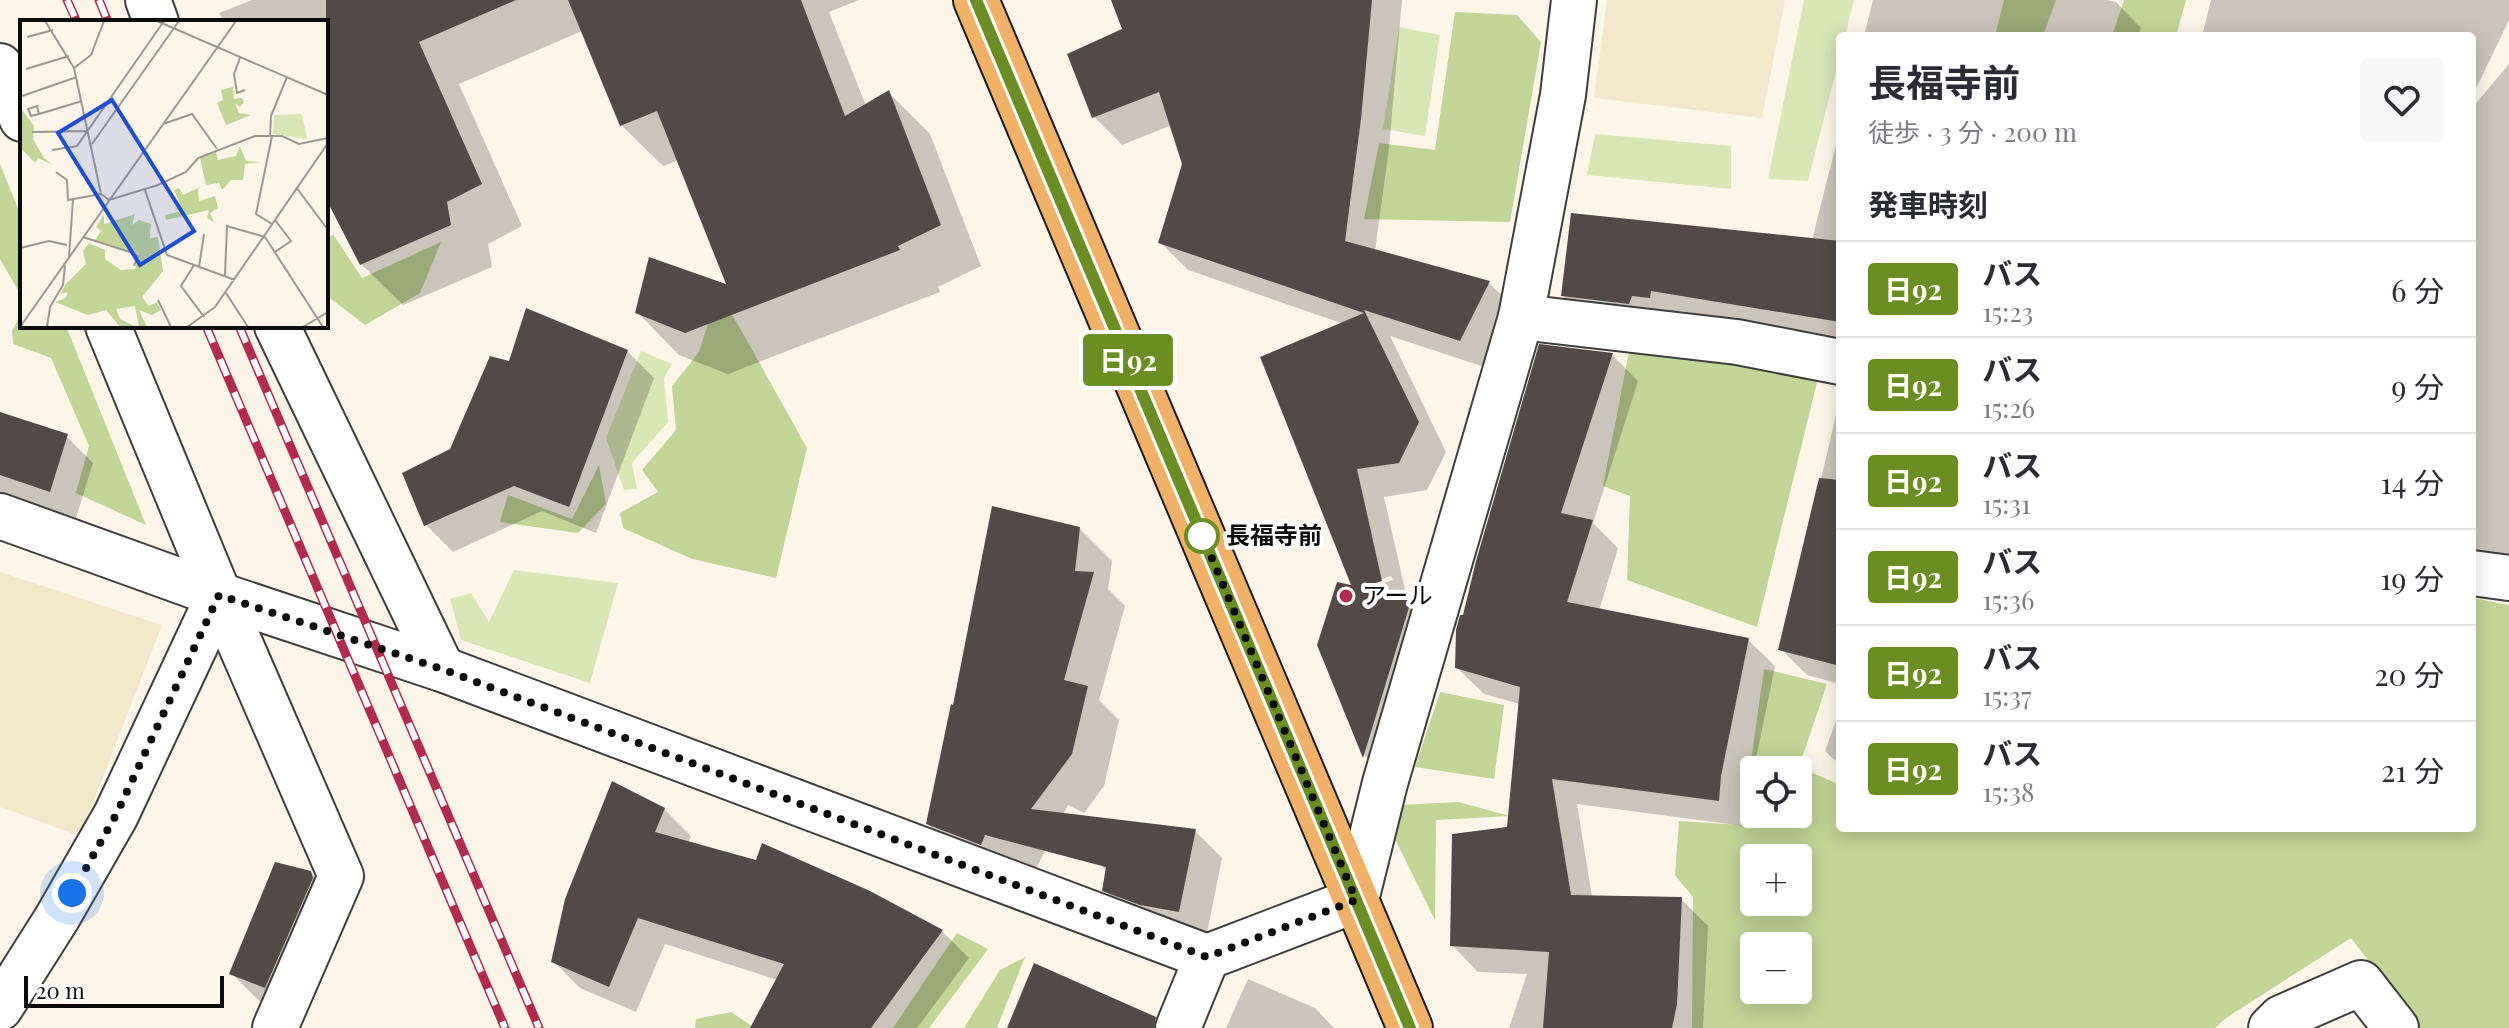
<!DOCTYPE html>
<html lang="ja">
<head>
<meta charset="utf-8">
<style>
  :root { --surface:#fff; --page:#f7f7f7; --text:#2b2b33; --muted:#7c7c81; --line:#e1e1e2 }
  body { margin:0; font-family:"Playfair Display","Noto Sans JP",serif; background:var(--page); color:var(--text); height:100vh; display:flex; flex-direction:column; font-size:30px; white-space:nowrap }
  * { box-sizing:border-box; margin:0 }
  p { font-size:26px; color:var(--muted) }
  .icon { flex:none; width:44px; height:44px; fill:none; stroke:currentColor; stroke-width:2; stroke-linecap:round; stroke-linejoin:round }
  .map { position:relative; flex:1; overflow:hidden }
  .panel { position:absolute; left:1836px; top:32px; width:640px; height:800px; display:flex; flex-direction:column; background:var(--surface); border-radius:8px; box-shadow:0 4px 20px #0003 }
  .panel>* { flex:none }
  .badge { padding:0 16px; border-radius:6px; font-size:28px; line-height:52px }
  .tools { position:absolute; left:1740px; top:756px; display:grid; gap:16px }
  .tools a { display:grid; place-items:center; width:72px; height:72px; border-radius:8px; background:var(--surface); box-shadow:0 4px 20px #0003; font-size:40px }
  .scale { position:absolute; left:24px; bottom:20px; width:200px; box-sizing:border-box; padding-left:8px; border:4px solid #0b0b0b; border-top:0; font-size:22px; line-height:28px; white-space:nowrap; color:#0b0b0b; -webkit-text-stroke:6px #fff; paint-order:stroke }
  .you { position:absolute; width:40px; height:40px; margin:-20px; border:6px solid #fff; border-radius:50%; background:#1a73e8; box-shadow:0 0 0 12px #1a73e833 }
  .map>.badge { position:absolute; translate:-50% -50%; box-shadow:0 0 0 4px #fff }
  h2 { padding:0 32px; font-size:30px; line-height:72px }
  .round { display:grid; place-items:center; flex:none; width:84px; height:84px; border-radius:8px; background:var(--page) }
  .summary { display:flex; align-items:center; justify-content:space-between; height:136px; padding:0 32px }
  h1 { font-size:38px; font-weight:700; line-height:60px }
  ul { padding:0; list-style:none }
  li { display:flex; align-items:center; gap:24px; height:96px; padding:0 32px; border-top:2px solid var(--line) }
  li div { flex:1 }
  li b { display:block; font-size:30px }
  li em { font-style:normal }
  li .badge { min-width:88px; font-weight:700; text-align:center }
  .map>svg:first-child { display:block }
  .farmland { fill:#f2e6cb }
  .green { fill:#d9e6b6 }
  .forest { fill:#c0d596; fill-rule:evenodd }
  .shadow { fill:#0003; fill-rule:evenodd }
  .building { fill:#534a48 }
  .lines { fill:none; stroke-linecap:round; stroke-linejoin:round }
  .minor-casing { stroke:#3e3e3e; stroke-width:48 }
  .major-casing { stroke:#1c1c1c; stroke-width:48 }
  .minor { stroke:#fff; stroke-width:44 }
  .major { stroke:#f1b166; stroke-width:44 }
  .rail-casing { stroke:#b22b4f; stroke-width:9 }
  .rail { stroke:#fff; stroke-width:6; stroke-dasharray:18; stroke-linecap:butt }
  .line-casing { stroke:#fff; stroke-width:18 }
  .line { stroke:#6b8e23; stroke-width:12 }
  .walk { stroke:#0b0b0b; stroke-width:8; stroke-dasharray:0 14.4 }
  .stop-dot { fill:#fff; stroke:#6b8e23; stroke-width:4 }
  .poi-dot { fill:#b22b4f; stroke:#fff; stroke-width:3 }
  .labels { text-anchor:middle; stroke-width:8; stroke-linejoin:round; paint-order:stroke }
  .stop-label { font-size:24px; font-weight:bold; fill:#0b0b0b; stroke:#fff; text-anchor:start }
  .poi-label { font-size:24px; fill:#0b0b0b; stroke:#fff; text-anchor:start }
  .inset-road { fill:none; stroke:#9d9790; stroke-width:2 }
  .view { fill:#1d4ed8; fill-opacity:0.15; stroke:#1d4ed8; stroke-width:4 }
  .inset-edge { fill:none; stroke:#0b0b0b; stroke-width:4 }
</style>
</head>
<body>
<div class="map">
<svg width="2509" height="1028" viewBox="0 0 2509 1028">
  <rect width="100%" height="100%" fill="#fef5e9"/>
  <g class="farmland">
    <path d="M1607,0H1785L1762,118L1594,98Z"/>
    <path d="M0,572L162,625L80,836L0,807Z"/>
  </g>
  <g class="green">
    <path d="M1804,0H1854L1845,36H1840V55L1808,181L1768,179Z"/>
    <path d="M1399,27L1440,35L1425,136L1383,129Z"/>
    <path d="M1595,134L1731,146V189L1587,175Z"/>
    <path d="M641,351L672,364L664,378L668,422L632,463L637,489L624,490L606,438Z"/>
    <path d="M514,570L618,583L590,683L461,640L450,599L471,593L489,622Z"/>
  </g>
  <g class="forest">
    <path d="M2004,0H2056L2043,36H1995Z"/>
    <path d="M2124,0H2186L2176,36H2112Z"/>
    <path d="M1455,12L1517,15L1541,42L1510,222L1364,219L1379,143L1435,150Z"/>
    <path d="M0,164L22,218V297L0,259Z"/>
    <path d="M333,234L362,278L441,242L420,293L365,325L326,295V241Z"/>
    <path d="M718,292L741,330L807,448L776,578L692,559L623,528L620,513L658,492L642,470L676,430L672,386L699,352Z"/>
    <path d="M22,314V326H66L146,525L76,493L89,446L51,358L13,344L12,330Z"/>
    <path d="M1630,347L1818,378L1757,627L1627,580L1630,496L1603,486Z"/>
    <path d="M599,465L606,504L578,533L500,522L508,495L572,519Z"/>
    <path d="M2472,598L2509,605V1028H2420L2351,938L2226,1018L2215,1028H1692L1693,897L1675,875L1679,821L1742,825L1764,669L1827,684L1799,767L1840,785V828H2472ZM1754,770H1798V814H1754ZM1754,858H1798V902H1754ZM1754,946H1798V990H1754Z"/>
    <path d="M1440,692L1504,705L1494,779L1415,767Z"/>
    <path d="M1458,802L1510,816L1436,820L1435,920L1390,829L1401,805Z"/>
    <path d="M957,933L988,949L929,1028H893Z"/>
    <path d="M1025,957L997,1028H964L1000,970Z"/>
    <path d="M731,1012L755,1028H695L696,1019Z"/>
  </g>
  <g class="shadow">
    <path d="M252,0H859L829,12L866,106L888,92L930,134L981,266L938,287L940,292L728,374L679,355L638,313L730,287L679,160L663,166L621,125L582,31L459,84L522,226L488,244L492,267L403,305L361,264L326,195V22H224L219,13Z"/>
    <path d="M1113,0H1402L1389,148L1375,251L1489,283L1517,310L1488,368L1390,336L1446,452L1427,490L1384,497L1408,603L1438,631L1392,783L1365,756L1319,645L1355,588L1344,324L1188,270L1160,242L1185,164L1172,125L1122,145L1094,117L1124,30ZM1391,576L1393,580L1367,588V584Z"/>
    <path d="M1873,0H2106L2116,2L2141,28L2138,36H1864Z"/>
    <path d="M2211,0H2509V20L2472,97V36H2202Z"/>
    <path d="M2509,64V565L2472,548V108Z"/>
    <path d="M1840,129V351L1589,322L1563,296L1812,240Z"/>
    <path d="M627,351L654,378L596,533L542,511L453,552L426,525L404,474L451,451L511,364Z"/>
    <path d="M1612,355L1638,381L1593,523L1618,548L1599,611L1748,640L1775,666L1747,803L1745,826L1577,804L1592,897L1681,899L1708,926L1703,1028H1509L1527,974L1478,972L1452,945L1509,829L1520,704L1484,694L1457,668L1464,618Z"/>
    <path d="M1840,398V684L1807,675L1781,649Z"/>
    <path d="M0,414L66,436L93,463L76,518L0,492Z"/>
    <path d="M1079,528L1112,561L1108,589L1125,606L1099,700L1119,720L1104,786L1084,813L1068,805L1035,871L960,856L928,824Z"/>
    <path d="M1840,710V765L1825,751Z"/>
    <path d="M664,809L691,836L688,843L942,931L969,958L917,1028H765L778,980L665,944L636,1012L580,988L553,961Z"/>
    <path d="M1195,831L1222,858L1206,938L1131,917L1104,890L1107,871L1100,864Z"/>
    <path d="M310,872L337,900L292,1013L258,1000L232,974Z"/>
    <path d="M1248,979L1315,1008L1334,1028H1226Z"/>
  </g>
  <g class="building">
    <path d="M326,0H516L419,42L482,184L447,202L451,225L360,265L326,199Z"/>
    <path d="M568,0H801L845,116L889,90L941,225L898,246L900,250L685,333L635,313L649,257L726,284L657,111L620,126Z"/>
    <path d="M1111,0H1372L1361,119L1345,241L1490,281L1460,341L1364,310L1419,422L1399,463L1357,469L1382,581L1360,588L1411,601L1363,758L1317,645L1337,582L1351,585L1260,357L1364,313L1158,243L1182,164L1159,92L1092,118L1067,54L1122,29Z"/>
    <path d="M1571,213L1840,241V322L1651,291L1650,298L1632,296L1629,304L1561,296Z"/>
    <path d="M526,308L628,350L569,507L514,486L424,526L402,473L450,449L490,356L509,361Z"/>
    <path d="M1539,344L1613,353L1561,513L1593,520L1567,602L1749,638L1721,776L1719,801L1552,779L1571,895L1682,897L1677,1004L1672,1028H1543L1549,952L1450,946L1452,834L1507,827L1520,687L1455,668L1456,630L1460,615H1463L1476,561Z"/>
    <path d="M0,412L68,434L50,492L0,475Z"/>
    <path d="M1819,478L1840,480V666L1778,650Z"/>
    <path d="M992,506L1080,527L1075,571L1094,572L1064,680L1088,686L1072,754L1031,809L1196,829L1179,912L1140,905L1102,891L1106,867L985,835L981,845L926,824L951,704L953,705Z"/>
    <path d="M612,781L665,808L655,832L756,860L762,843L870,891L943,930L871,1028H750L784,964L638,918L609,987L551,962L565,899Z"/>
    <path d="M275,862L311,871L313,878L265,988L229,974Z"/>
    <path d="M1034,963L1156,1017L1154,1028H1007Z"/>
  </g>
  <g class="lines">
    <defs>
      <g id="minor">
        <path d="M148,0L156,22"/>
        <path d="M0,66L22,119"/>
        <path d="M1521,317L1737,342L1840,362"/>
        <path d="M108,326L219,595L341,876L275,1028"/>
        <path d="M277,326L442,669"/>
        <path d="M0,516L219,595L442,669L1207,957L1356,900L1385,783L1521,317L1563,95L1574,0"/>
        <path d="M2472,573L2509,578"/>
        <path d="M0,1008L57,918L116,815L219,595"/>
        <path d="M1178,1028L1207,957"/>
        <path d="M2271,1028L2281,1018L2361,983L2396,1028"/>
      </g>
      <path id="major" d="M976,0L1410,1028"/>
    </defs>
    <use href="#minor" class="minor-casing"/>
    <use href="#major" class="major-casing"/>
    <use href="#minor" class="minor"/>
    <use href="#major" class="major"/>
    <defs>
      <g id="rail">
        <path d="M67,0L77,22"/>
        <path d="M99,0L108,22"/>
        <path d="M206,326L505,1028"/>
        <path d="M239,326L539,1028"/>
      </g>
    </defs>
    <use href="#rail" class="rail-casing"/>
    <use href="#rail" class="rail"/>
  </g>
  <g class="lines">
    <defs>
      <path id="line" d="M976,0L1410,1028"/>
    </defs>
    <use href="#line" class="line-casing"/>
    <use href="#line" class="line"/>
    <path class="walk" d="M72,893L116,815L219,595L442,669L1207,957L1356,900L1197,523L1202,536"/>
  </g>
  <circle class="stop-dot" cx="1202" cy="536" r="16"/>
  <circle class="poi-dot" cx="1346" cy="596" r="8"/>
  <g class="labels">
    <g class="stop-label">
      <text x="1226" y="544">長福寺前</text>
    </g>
    <g class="poi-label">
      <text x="1362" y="604">アール</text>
    </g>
  </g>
  <g transform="translate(20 20)">
    <rect width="308" height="308" fill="#fef5e9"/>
    <path d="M282,94L287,119L253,114L254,95Z" fill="#d9e6b6"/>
    <path d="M213,67L214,79L222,78L224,82L220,87L215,83L219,93L231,95L206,105L197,83L203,80L201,70ZM0,87L14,106L13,119L24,138L33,145L18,138L15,143L0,127ZM220,126L226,141L242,142L225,144L223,160H211L202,170L199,163L186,165L180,138L196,132L198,140L216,136ZM185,165L178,169L179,181L195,176L198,188L190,193L194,202L187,198L189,190L146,200L145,195L162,191L155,189L160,184L154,170L159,168L163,175ZM84,194V204L115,194L112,205L119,200L131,204L130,218L138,217L143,251L122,277L129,286L137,282L141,290L132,295L119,290L127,307H119L115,286L96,289L100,299L116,307H100L86,290L68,295L35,282L46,278L47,272L41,274L45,265L66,244L63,231L69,223L85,230V239L101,250L115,249L119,234L75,220L81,211L76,207Z" fill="#c0d596"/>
    <path class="inset-road" d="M25,1L54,48L81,174L89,180L138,165L166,152L178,138L235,116H262L279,124L308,118M137,1L308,75M7,17L33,10M220,38L214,54L217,73L225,70M54,48L71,35L84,1M6,49L49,36M2,76L57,57M19,94L17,86L8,89L11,96L19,94L62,81M143,104L172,94L197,129M12,112L67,111M250,116L251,96L267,57M252,116L236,194L252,204M72,124L159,1M32,130L57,126L144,1M36,152L47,160L48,180L53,179M276,167L308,210M125,170L147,235L215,260M63,217L113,233L118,236L114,246M0,228L29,221L47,225M255,232L271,221L255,200M49,237L53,179L81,174M174,245L161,266L184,297M179,247L184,214M205,255L207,206L245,217L303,307M206,273L228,307M138,280L151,307M0,307L216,1M27,307L30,287L43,265L45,245M167,307L195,287L308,123M283,307L308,292"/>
    <path class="view" d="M92,80L174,211L120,245L38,113Z"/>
    <rect width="308" height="308" class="inset-edge"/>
  </g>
</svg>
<div class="tools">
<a><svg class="icon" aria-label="locate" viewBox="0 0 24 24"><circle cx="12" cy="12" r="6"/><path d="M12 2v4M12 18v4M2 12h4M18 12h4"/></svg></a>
<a>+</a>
<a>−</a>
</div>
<div class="scale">20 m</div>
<div class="you" style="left:72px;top:893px"></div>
<b class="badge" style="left:1128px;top:360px;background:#6b8e23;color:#fff">日92</b>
<section class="panel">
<div class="summary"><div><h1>長福寺前</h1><p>徒歩 · 3 分 · 200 m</p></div><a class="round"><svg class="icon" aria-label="heart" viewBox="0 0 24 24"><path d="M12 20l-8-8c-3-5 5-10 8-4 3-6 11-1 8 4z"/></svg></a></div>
<h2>発車時刻</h2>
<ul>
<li><span class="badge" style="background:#6b8e23;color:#fff">日92</span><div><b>バス</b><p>15:23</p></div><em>6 分</em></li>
<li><span class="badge" style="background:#6b8e23;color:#fff">日92</span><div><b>バス</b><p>15:26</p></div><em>9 分</em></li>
<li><span class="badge" style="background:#6b8e23;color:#fff">日92</span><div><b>バス</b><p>15:31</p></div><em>14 分</em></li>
<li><span class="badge" style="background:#6b8e23;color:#fff">日92</span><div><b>バス</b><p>15:36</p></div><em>19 分</em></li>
<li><span class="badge" style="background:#6b8e23;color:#fff">日92</span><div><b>バス</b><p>15:37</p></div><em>20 分</em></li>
<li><span class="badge" style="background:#6b8e23;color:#fff">日92</span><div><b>バス</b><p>15:38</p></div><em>21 分</em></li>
</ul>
</section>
</div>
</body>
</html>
